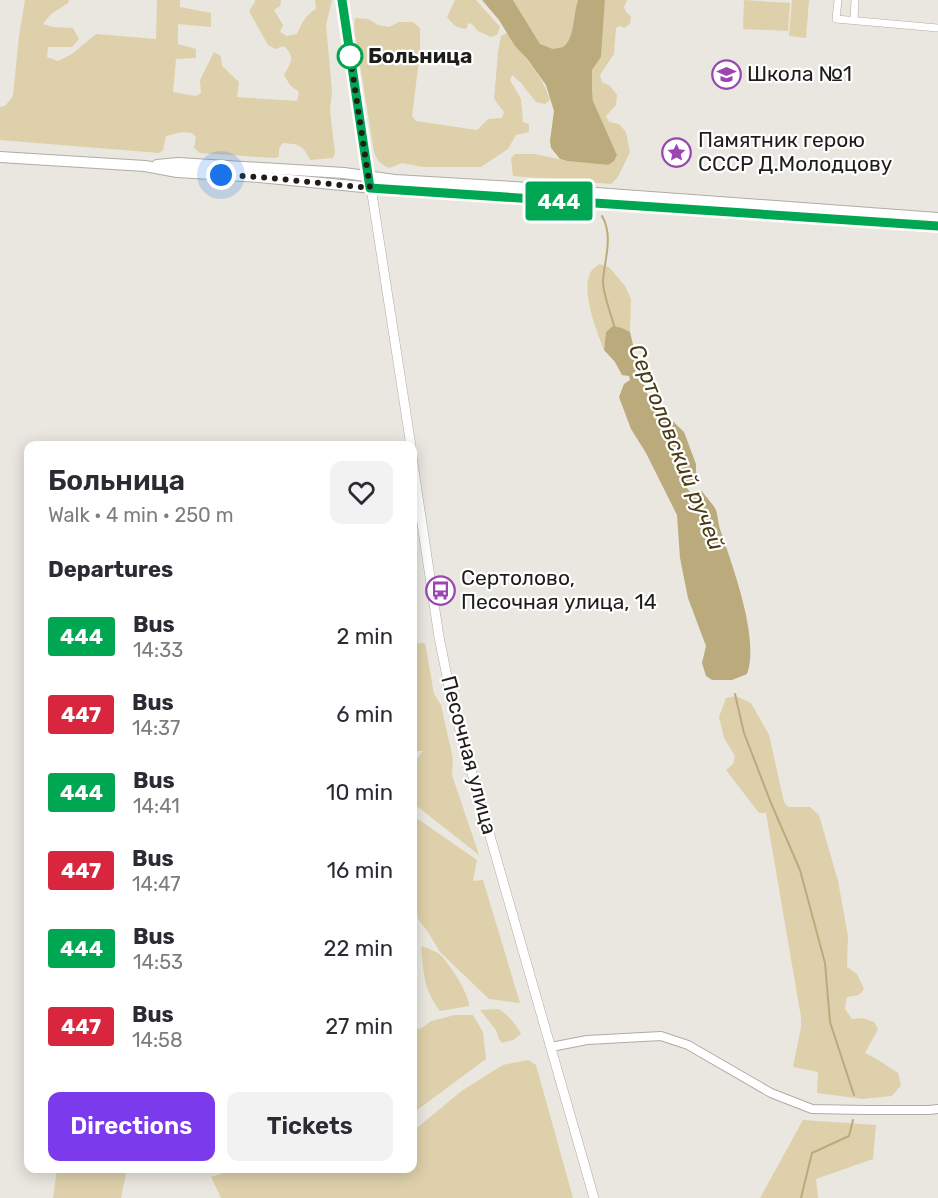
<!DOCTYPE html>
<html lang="en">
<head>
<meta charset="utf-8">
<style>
  :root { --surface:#fff; --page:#f2f2f3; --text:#2b2b33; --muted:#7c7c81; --accent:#7c3aed }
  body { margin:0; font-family:Rubik,sans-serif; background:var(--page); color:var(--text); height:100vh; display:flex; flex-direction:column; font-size:22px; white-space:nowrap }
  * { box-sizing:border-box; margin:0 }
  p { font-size:20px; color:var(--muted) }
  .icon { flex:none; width:33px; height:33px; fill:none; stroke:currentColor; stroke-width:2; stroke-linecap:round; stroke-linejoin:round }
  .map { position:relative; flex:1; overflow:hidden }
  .panel { position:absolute; left:24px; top:441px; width:393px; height:732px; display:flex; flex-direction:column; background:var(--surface); border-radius:12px; box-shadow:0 3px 15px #0003 }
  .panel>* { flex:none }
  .badge { padding:0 12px; border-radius:4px; font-size:21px; line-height:39px }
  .you { position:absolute; width:30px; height:30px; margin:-15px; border:4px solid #fff; border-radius:50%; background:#1a73e8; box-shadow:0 0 0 9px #1a73e833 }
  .map>.badge { position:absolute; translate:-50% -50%; box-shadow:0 0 0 3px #fff }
  h2 { padding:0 24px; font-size:22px; line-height:54px }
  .round { display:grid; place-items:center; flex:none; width:63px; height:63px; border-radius:12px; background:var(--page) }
  .summary { display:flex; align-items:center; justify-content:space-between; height:102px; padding:0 24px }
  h1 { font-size:28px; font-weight:600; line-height:45px }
  .cta { display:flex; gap:12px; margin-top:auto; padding:12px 24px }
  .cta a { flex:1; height:69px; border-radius:12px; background:var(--accent); color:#fff; font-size:24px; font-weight:600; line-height:69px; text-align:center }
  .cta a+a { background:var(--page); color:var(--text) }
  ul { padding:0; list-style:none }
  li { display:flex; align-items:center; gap:18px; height:78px; padding:0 24px }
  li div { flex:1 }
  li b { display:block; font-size:22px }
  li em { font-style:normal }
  li .badge { min-width:66px; font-weight:700; text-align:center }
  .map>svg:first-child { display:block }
  .green { fill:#ded0aa }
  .water { fill:#bbab7c }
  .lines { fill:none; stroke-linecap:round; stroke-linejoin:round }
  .stream { stroke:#bbab7c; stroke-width:2 }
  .minor-casing { stroke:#afaca5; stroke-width:8 }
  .tertiary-casing { stroke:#afaca5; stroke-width:10 }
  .secondary-casing { stroke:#afaca5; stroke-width:10 }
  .primary-casing { stroke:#afaca5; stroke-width:12 }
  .minor { stroke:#fff; stroke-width:7 }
  .tertiary { stroke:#fff; stroke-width:8 }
  .secondary { stroke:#fff; stroke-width:9 }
  .primary { stroke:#fff; stroke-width:10 }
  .line-casing { stroke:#fff; stroke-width:14 }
  .line { stroke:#00a651; stroke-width:9 }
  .walk { stroke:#1e1d1a; stroke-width:6; stroke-dasharray:0 10.8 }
  .stop-dot { fill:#fff; stroke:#00a651; stroke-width:3 }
  .labels { text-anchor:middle; stroke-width:4.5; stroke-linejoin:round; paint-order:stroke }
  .stop-label { font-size:21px; font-weight:bold; fill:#1e1d1a; stroke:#fff; text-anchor:start }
  .poi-label { font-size:21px; fill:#1e1d1a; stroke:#fff; text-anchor:start }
  .street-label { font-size:21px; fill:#1e1d1a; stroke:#fff }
  .water-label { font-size:22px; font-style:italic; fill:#483b15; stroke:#fff }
</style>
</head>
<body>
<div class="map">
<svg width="938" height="1198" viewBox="0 0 938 1198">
  <rect width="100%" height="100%" fill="#e9e7df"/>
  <g class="green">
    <path d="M25,0H69L68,3L51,14L43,24L53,27L73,28L79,39L72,47H48L47,57L58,61L72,54L96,34L156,39L157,0H180V7L211,13V27L178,24V44L196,49V58L176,59L173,92L196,96L201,93L200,80L214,52L221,56L222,66L239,82L237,97L297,101L299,92L290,85L284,75C291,62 296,58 284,46L275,49L268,45L249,11L255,2V0H280L281,1L280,6L274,10L283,25L280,32L287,36L297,34C302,23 305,15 316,9L315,0H332L326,25L332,91L330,110L335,153L333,158L310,160C303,145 299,144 283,143L279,148V157L274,158L200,153L194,148L196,137L192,133L182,132L166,136L163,150L159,153L0,140V107L5,106L13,96L19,36Z"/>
    <path d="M455,0H476L500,27L497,35L491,37L478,31L472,24L468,23L467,28L464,29L455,26L447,17Z"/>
    <path d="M513,0H578C573,13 575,39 563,47C560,48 556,49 553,49L540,44Z"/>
    <path d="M605,0H627L624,7L626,12L631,16L630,24L624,28L619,26L616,28L614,54L600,75L602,82L610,86L617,95L616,105L606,116L609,122L619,124L626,132L630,152L618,177L611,184L513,176L511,158L515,154H535L567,161L608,165L617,155L593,101L592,90V70L601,57Z"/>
    <path d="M744,0L790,3L788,31L743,29Z"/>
    <path d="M792,0H809L806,38L789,36Z"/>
    <path d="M355,18L368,19L378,25L389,27L399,22H413L420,28V52L412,116L416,121L477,130L488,119L502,118L504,112L494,99L498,52L501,36L507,33C522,57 541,71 550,100L545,104L536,102L521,83L512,75L510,80L521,99L523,122L529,124V132L516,135L508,149L481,167H423L402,163L389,168C380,164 377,160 374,152L354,28Z"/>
    <path d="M599,264L609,267L625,286L631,299L630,332L622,328L606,332L604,350C597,332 579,287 592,270C594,268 597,266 599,264Z"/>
    <path d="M417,643H425L434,694L441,705L453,759L452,775L479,855L413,803V764L423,751H413L412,644Z"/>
    <path d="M736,696L751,703L769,735L784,802L788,807H810L819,815L838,881L848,936L847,967L857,974L864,989L859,995L847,997L845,1009L852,1019L863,1018L874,1022L878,1029L865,1053L875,1058L898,1073L901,1085L892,1096L863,1099L817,1093L818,1072L793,1067L801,1027V1017L766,813H759L726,770L733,764L735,756L724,738L719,717L726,698Z"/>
    <path d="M412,815L477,860L473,881L483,880L520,1003L489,999L440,952L428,932L418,919L412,883Z"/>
    <path d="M421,946C426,948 434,950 439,954C448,961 470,995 469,1006L440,1011C423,988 424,974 421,946Z"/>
    <path d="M499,1009C509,1016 515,1023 521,1034L513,1040L502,1043L499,1039L496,1030L480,1010Z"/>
    <path d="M455,1015H473L483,1032L486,1059L413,1113V1030L422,1028L431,1021Z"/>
    <path d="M528,1060L536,1065L573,1198H221L211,1177L236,1169H247L260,1173L283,1168H412L413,1131L463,1090L503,1065Z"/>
    <path d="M803,1120L876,1125L873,1159L816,1179L818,1198H760Z"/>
    <path d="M57,1169H127L121,1198H53Z"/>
  </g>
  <g class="water">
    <path d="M482,0H513L540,44L553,49C556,48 560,48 563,47C575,39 573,13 578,0H605L601,57L592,70V90L593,101L617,155L614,161L608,165L567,161L560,159L551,148L550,141L554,111L546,85L528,60L515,46L499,20Z"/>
    <path d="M613,326L622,328L630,332L638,366L634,374L635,378L643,379L646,391L650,399L684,432L696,464V478L687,483L686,487L690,492L702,491C706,497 713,504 716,510C718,516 718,523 720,529C732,565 760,638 747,674L732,680H712L706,676L702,663L706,646L688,598L680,558L677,515L646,453L631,429L619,397L624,384L630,380L629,376L622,375L615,362L604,350L606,332Z"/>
  </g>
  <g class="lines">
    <g class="stream">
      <path d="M602,216C614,237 604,260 603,282C603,294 612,317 615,329"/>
      <path d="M735,694L744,733L771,803L800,870L825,963L830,1022L854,1095"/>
      <path d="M801,1198L812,1153L849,1136L853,1120"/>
    </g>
    <defs>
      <g id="minor">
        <path d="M838,0L836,19L938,28"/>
        <path d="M854,20L855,0"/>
      </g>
      <path id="tertiary" d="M551,1047L587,1040L661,1036L688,1045L771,1093L812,1109L865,1110H929L938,1109"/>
      <g id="secondary">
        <path d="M342,0L411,446"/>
        <path d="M412,457L439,637L451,696L463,742L594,1198"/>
      </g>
      <g id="primary">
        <path d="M0,157L145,166L177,172L259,177L394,190L938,226"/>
        <path d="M157,165L178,163L344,173L395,180L514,187L938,218"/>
      </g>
    </defs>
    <use href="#minor" class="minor-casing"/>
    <use href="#tertiary" class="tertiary-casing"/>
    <use href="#secondary" class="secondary-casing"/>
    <use href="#primary" class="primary-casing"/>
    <use href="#minor" class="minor"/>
    <use href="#tertiary" class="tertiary"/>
    <use href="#secondary" class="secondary"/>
    <use href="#primary" class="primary"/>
  </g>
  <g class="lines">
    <defs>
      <path id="line" d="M342,0L370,188L938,226"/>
    </defs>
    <use href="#line" class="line-casing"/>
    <use href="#line" class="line"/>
    <path class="walk" d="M221,175L260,177L370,188L350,56"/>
  </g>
  <defs>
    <symbol id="school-ring" viewBox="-11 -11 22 22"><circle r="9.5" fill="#fff" stroke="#9b45b2" stroke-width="1.5"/><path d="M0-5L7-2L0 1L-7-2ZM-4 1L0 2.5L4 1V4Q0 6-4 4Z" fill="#9b45b2"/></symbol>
    <symbol id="sight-ring" viewBox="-11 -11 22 22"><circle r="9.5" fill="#fff" stroke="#9b45b2" stroke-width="1.5"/><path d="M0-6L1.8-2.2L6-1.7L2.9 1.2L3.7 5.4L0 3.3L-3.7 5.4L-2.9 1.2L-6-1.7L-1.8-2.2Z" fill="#9b45b2"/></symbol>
    <symbol id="bus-ring" viewBox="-11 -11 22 22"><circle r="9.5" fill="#fff" stroke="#9b45b2" stroke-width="1.5"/><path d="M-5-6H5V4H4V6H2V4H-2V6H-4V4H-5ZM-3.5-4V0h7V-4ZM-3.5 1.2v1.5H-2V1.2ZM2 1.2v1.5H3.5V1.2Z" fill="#9b45b2"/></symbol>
  </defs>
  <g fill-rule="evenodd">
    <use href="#school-ring" x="710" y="58" width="33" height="33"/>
    <use href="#sight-ring" x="660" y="136" width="33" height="33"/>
    <use href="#bus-ring" x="424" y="574" width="33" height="33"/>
  </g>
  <circle class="stop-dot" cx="350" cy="56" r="12"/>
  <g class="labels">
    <g class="stop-label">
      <text x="368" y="63">Больница</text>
    </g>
    <g class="poi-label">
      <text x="747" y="81">Школа №1</text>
      <text x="698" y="147">Памятник герою<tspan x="698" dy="24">СССР Д.Молодцову</tspan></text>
      <text x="461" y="585">Сертолово,<tspan x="461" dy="24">Песочная улица, 14</tspan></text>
    </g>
    <g class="street-label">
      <text transform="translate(469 755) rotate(75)" y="7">Песочная улица</text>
    </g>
    <g class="water-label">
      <text transform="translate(677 447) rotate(68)" y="8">Сертоловский ручей</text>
    </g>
  </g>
</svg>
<div class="you" style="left:221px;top:175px"></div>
<b class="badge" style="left:559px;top:201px;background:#00a651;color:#fff">444</b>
<section class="panel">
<div class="summary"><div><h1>Больница</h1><p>Walk · 4 min · 250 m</p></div><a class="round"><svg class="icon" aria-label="heart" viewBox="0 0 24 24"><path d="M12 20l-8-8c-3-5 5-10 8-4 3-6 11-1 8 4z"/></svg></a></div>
<h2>Departures</h2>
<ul>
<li><span class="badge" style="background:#00a651;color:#fff">444</span><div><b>Bus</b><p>14:33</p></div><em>2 min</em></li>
<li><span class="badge" style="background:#d7263d;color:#fff">447</span><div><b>Bus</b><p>14:37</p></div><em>6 min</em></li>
<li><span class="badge" style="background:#00a651;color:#fff">444</span><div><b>Bus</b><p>14:41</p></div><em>10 min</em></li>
<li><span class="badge" style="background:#d7263d;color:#fff">447</span><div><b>Bus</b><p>14:47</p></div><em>16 min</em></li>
<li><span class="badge" style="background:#00a651;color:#fff">444</span><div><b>Bus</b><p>14:53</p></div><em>22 min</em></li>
<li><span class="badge" style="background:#d7263d;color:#fff">447</span><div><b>Bus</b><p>14:58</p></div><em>27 min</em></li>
</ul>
<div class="cta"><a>Directions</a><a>Tickets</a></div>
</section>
</div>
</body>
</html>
